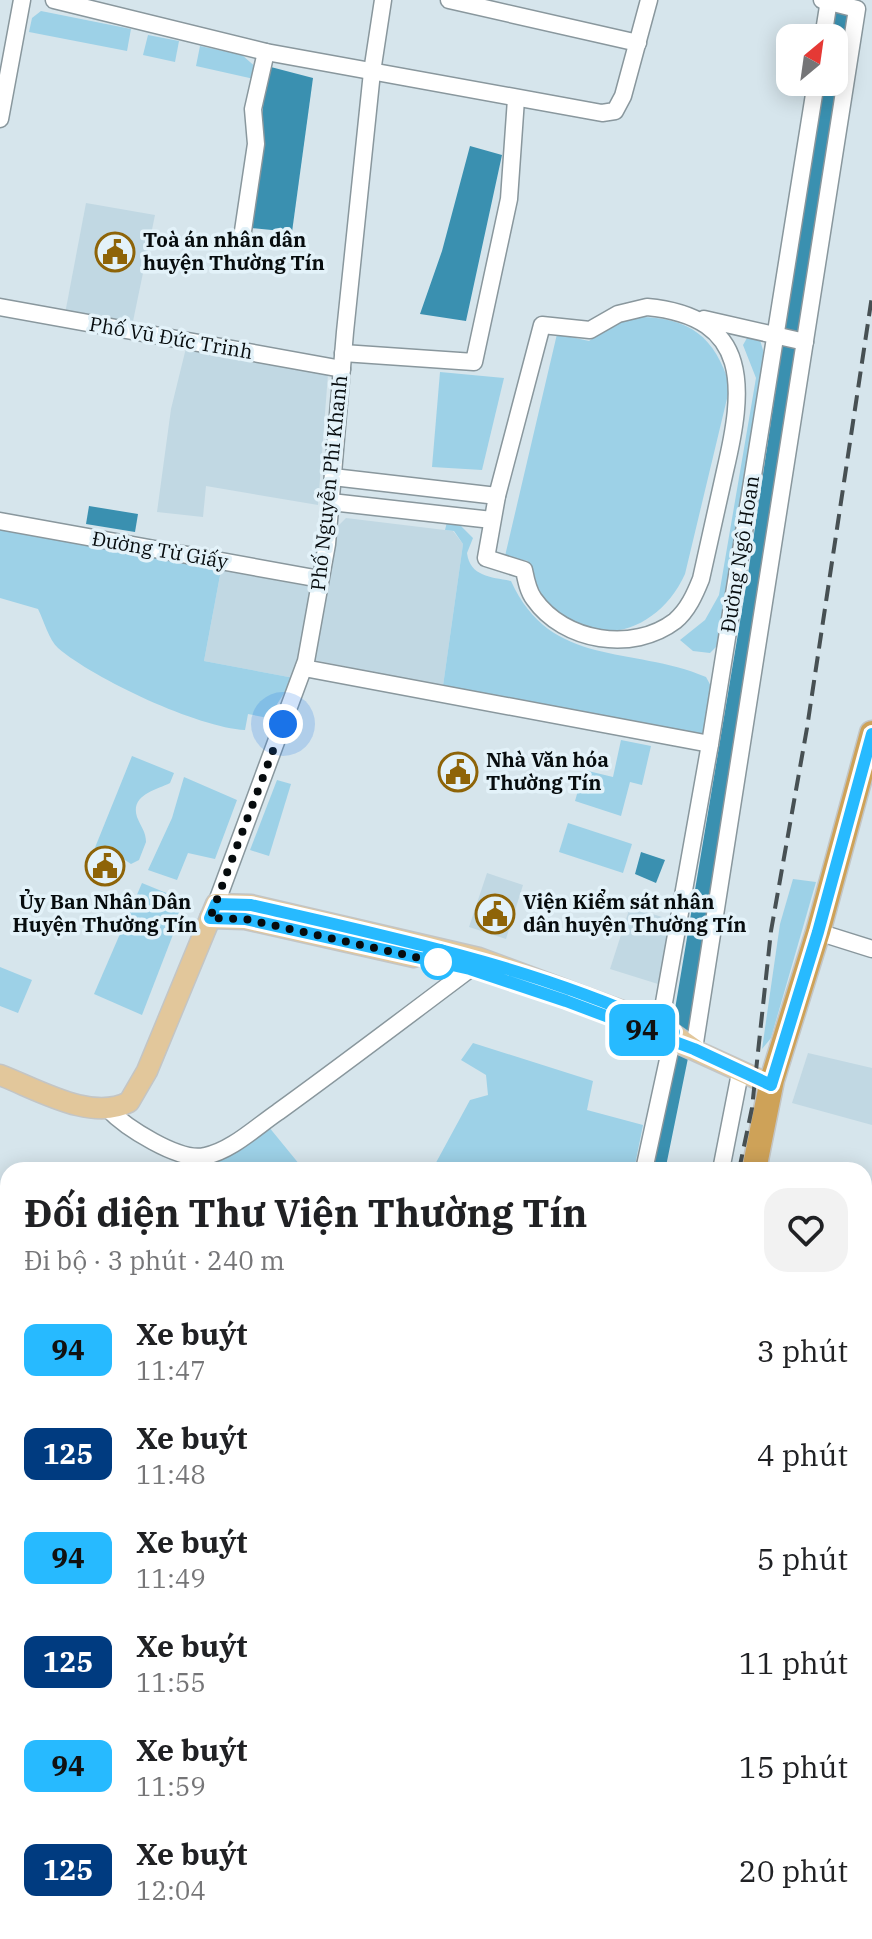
<!DOCTYPE html>
<html lang="vi">
<head>
<meta charset="utf-8">
<style>
  :root { --surface:#fff; --page:#f2f2f2; --text:#202124; --muted:#757577 }
  body { margin:0; font-family:"IBM Plex Serif",serif; background:var(--page); color:var(--text); height:100vh; display:flex; flex-direction:column; font-size:30px; white-space:nowrap }
  * { box-sizing:border-box; margin:0 }
  p { font-size:26px; color:var(--muted) }
  .icon { flex:none; width:44px; height:44px; fill:none; stroke:currentColor; stroke-width:2; stroke-linecap:round; stroke-linejoin:round }
  .map { position:relative; flex:1; overflow:hidden }
  .sheet { position:absolute; left:0px; top:1162px; width:872px; height:778px; display:flex; flex-direction:column; background:var(--surface); border-radius:24px 24px 0 0; box-shadow:0 4px 20px #0003 }
  .sheet>* { flex:none }
  .badge { padding:0 16px; border-radius:12px; font-size:28px; line-height:52px }
  .needle { width:52px; rotate:29deg }
  .controls { position:absolute; left:776px; top:24px; display:grid; gap:16px }
  .controls a { display:grid; place-items:center; width:72px; height:72px; border-radius:16px; background:var(--surface); box-shadow:0 4px 20px #0003; font-size:40px }
  .you { position:absolute; width:40px; height:40px; margin:-20px; border:6px solid #fff; border-radius:50%; background:#1a73e8; box-shadow:0 0 0 12px #1a73e833 }
  .map>.badge { position:absolute; translate:-50% -50%; box-shadow:0 0 0 4px #fff }
  .round { display:grid; place-items:center; flex:none; width:84px; height:84px; border-radius:24px; background:var(--page) }
  .overview { display:flex; align-items:center; justify-content:space-between; height:136px; padding:0 24px }
  h1 { font-size:38px; font-weight:800; line-height:60px }
  ul { padding:0; list-style:none }
  li { display:flex; align-items:center; gap:24px; height:104px; padding:0 24px }
  li div { flex:1 }
  li b { display:block; font-size:30px }
  li em { font-style:normal }
  li .badge { min-width:88px; font-weight:700; text-align:center }
  .map>svg:first-child { display:block }
  .built { fill:#c1d8e3 }
  .green { fill:#9dd1e7 }
  .water { fill:#3a90b0 }
  .lines { fill:none; stroke-linecap:round; stroke-linejoin:round }
  .river { stroke:#3a90b0; stroke-width:22 }
  .minor-casing { stroke:#89979d; stroke-width:19 }
  .major-casing { stroke:#c3c5c5; stroke-width:23 }
  .highway-casing { stroke:#c3c5c5; stroke-width:27 }
  .minor { stroke:#fff; stroke-width:16 }
  .major { stroke:#e2c79b; stroke-width:20 }
  .highway { stroke:#cea258; stroke-width:24 }
  .rail { stroke:#475053; stroke-width:4; stroke-dasharray:16 8; stroke-linecap:butt }
  .line-casing { stroke:#fff; stroke-width:18 }
  .line { stroke:#27baff; stroke-width:12 }
  .walk { stroke:#070c0e; stroke-width:8; stroke-dasharray:0 14.4 }
  .stop-dot { fill:#fff; stroke:#27baff; stroke-width:4 }
  .labels { text-anchor:middle; stroke-width:7; stroke-linejoin:round; paint-order:stroke }
  .poi-label { font-size:20px; font-weight:bold; fill:#070c0e; stroke:#e3f2f9; text-anchor:start }
  .street-label { font-size:20px; fill:#070c0e; stroke:#e3f2f9 }
</style>
</head>
<body>
<div class="map">
<svg width="872" height="1939" viewBox="0 0 872 1939">
  <rect width="100%" height="100%" fill="#d6e5ec"/>
  <g class="built">
    <path d="M86,203L155,215L131,331L64,319Z"/>
    <path d="M186,348L328,374L318,505L206,486L203,517L157,512L171,409Z"/>
    <path d="M346,518L453,531L463,544L443,686L314,660L335,529Z"/>
    <path d="M221,570L311,587L294,678L204,661Z"/>
    <path d="M487,873L523,885L506,939L469,927Z"/>
    <path d="M630,907L678,922L658,984L610,969Z"/>
    <path d="M808,1053L872,1068V1125L792,1103Z"/>
    <path d="M8,1561V1932H479L478,1939H0V1571Z"/>
    <path d="M864,1824L872,1825V1913H864Z"/>
    <path d="M703,1932H847L848,1939H699Z"/>
  </g>
  <g class="green">
    <path d="M41,11L131,29L127,51L29,32L32,18Z"/>
    <path d="M148,35L179,41L175,62L143,55Z"/>
    <path d="M200,46L242,55L257,68L254,79L196,66Z"/>
    <path d="M638,317C690,317 715,337 730,386L685,574C658,633 592,654 546,600C536,589 534,574 528,561L505,556L557,334L589,341L618,321Z"/>
    <path d="M747,338L760,340L765,357L718,645L710,653L693,651L680,640L705,620L719,595L756,378L743,345Z"/>
    <path d="M440,372L504,378L482,470L432,467Z"/>
    <path d="M447,522L461,526L473,538L467,553C470,577 492,577 511,581C551,669 631,645 706,677L712,688L706,735L443,686L463,544L454,531L445,530Z"/>
    <path d="M0,528L221,570L204,661L294,678L268,718L248,714L245,730C199,728 94,679 58,648C49,640 44,621 38,609L0,598Z"/>
    <path d="M621,740L651,746L642,785L630,782L621,816L575,801L584,770L613,777Z"/>
    <path d="M132,756L174,773L170,783C156,790 130,795 137,817C141,827 146,832 146,842L139,860L131,864L113,852L92,855Z"/>
    <path d="M184,777L237,800L215,859L188,853L177,880L148,870L172,818Z"/>
    <path d="M277,780L291,784L269,856L250,850Z"/>
    <path d="M568,823L632,844L623,873L559,852Z"/>
    <path d="M793,879L816,882L771,1038L762,1049L780,924Z"/>
    <path d="M142,883L181,899L184,906L142,1015L94,994Z"/>
    <path d="M0,967L32,980L18,1013L0,1006Z"/>
    <path d="M473,1043L593,1081L587,1110L643,1125L634,1170H432L470,1100L488,1095L486,1075L461,1060Z"/>
    <path d="M264,1121L304,1170H196L189,1156H204Z"/>
    <path d="M864,1240L872,1244V1470L864,1467Z"/>
    <path d="M8,1296V1380L0,1375V1310Z"/>
    <path d="M0,1545L8,1550V1672L0,1705Z"/>
    <path d="M0,1762L8,1764V1816L0,1814Z"/>
    <path d="M0,1826L8,1828V1932H37L35,1939H0Z"/>
    <path d="M510,1932H575L573,1939H508Z"/>
  </g>
  <g class="water">
    <path d="M267,66L313,78L292,232L251,228Z"/>
    <path d="M470,146L502,155L466,321L420,314L442,251Z"/>
    <path d="M89,506L138,514L135,532L86,524Z"/>
    <path d="M641,852L665,860L656,883L635,874Z"/>
  </g>
  <g class="lines">
    <g class="river">
      <path d="M834,77L845,0"/>
      <path d="M684,1022L759,575L833,82"/>
      <path d="M654,1170L678,1052"/>
      <path d="M864,1434L872,1429"/>
      <path d="M502,1939L503,1932"/>
    </g>
    <defs>
      <g id="minor">
        <path d="M54,0L266,52L602,113L615,111L623,96L649,0"/>
        <path d="M449,0L638,43"/>
        <path d="M823,38L829,0"/>
        <path d="M0,119L22,0"/>
        <path d="M243,231L256,144L253,109L266,52"/>
        <path d="M0,307L342,369"/>
        <path d="M647,307C753,317 744,390 725,471C717,507 709,543 701,579C695,594 688,610 675,621C633,653 564,642 534,599C528,591 526,580 524,570L486,558L497,496L542,325L590,330L618,314Z"/>
        <path d="M704,319L805,342"/>
        <path d="M343,353L474,362L509,199L516,99"/>
        <path d="M333,477L497,496"/>
        <path d="M331,502L492,520"/>
        <path d="M0,521L320,579"/>
        <path d="M304,668L710,744"/>
        <path d="M216,904L306,661L327,544L345,332L372,72L383,0"/>
        <path d="M818,932L872,949"/>
        <path d="M660,1025L710,744L816,82"/>
        <path d="M694,1049L857,9L822,0"/>
        <path d="M108,1109C125,1127 179,1162 205,1156C231,1151 256,1127 278,1112C343,1065 406,1017 470,969L479,958"/>
        <path d="M644,1170L674,1032"/>
        <path d="M721,1170L740,1073"/>
        <path d="M864,1197L872,1201"/>
        <path d="M0,1390L8,1395"/>
        <path d="M0,1540L8,1545"/>
        <path d="M0,1630L8,1589"/>
        <path d="M0,1751L8,1753"/>
        <path d="M864,1767L872,1768"/>
        <path d="M428,1932L451,1939"/>
        <path d="M852,1932L853,1939"/>
        <path d="M336,1939L338,1932"/>
        <path d="M489,1939L490,1932"/>
        <path d="M715,1939L721,1932"/>
      </g>
      <g id="major">
        <path d="M210,918L245,919L414,957"/>
        <path d="M683,1045L771,1085"/>
        <path d="M0,1075C37,1089 91,1122 129,1102L147,1071L216,904L251,905L479,958L660,1025L694,1049"/>
      </g>
      <g id="highway">
        <path d="M754,1170L772,1080L818,932L872,733"/>
        <path d="M598,1939L599,1932"/>
      </g>
    </defs>
    <use href="#minor" class="minor-casing"/>
    <use href="#major" class="major-casing"/>
    <use href="#highway" class="highway-casing"/>
    <use href="#minor" class="minor"/>
    <use href="#major" class="major"/>
    <use href="#highway" class="highway"/>
    <g class="rail">
      <path d="M739,1170L752,1108L771,931L807,728L872,296"/>
      <path d="M586,1939L587,1932"/>
    </g>
  </g>
  <g class="lines">
    <defs>
      <path id="line" d="M674,1032C540,968 395,938 251,905L216,904L210,918L245,919L470,969L566,1001L694,1049L771,1085L818,932L872,734"/>
    </defs>
    <use href="#line" class="line-casing"/>
    <use href="#line" class="line"/>
    <path class="walk" d="M283,724L210,918L245,919L442,963L438,962"/>
  </g>
  <defs>
    <symbol id="civic-ring" viewBox="-11 -11 22 22"><circle r="9.5" fill="#e3f2f9" stroke="#8e6408" stroke-width="1.5"/><path d="M-.6-6.5H3V-4.5H.6V-3L4-1V1h2V6H-6V1h2V-1L-.6-3ZM-1.2 2.5V6h2.4V2.5Z" fill="#8e6408"/></symbol>
  </defs>
  <g fill-rule="evenodd">
    <use href="#civic-ring" x="93" y="230" width="44" height="44"/>
    <use href="#civic-ring" x="436" y="750" width="44" height="44"/>
    <use href="#civic-ring" x="83" y="844" width="44" height="44"/>
    <use href="#civic-ring" x="473" y="892" width="44" height="44"/>
  </g>
  <circle class="stop-dot" cx="438" cy="962" r="16"/>
  <g class="labels">
    <g class="poi-label">
      <text x="143" y="247">Toà án nhân dân<tspan x="143" dy="23">huyện Thường Tín</tspan></text>
      <text x="486" y="767">Nhà Văn hóa<tspan x="486" dy="23">Thường Tín</tspan></text>
      <text x="105" y="909" text-anchor="middle">Ủy Ban Nhân Dân<tspan x="105" dy="23">Huyện Thường Tín</tspan></text>
      <text x="523" y="909">Viện Kiểm sát nhân<tspan x="523" dy="23">dân huyện Thường Tín</tspan></text>
    </g>
    <g class="street-label">
      <text transform="translate(171 338) rotate(10)" y="7">Phố Vũ Đức Trinh</text>
      <text transform="translate(329 483) rotate(-84)" y="7">Phố Nguyễn Phi Khanh</text>
      <text transform="translate(160 550) rotate(10)" y="7">Đường Từ Giấy</text>
      <text transform="translate(740 554) rotate(-81)" y="7">Đường Ngô Hoan</text>
    </g>
  </g>
</svg>
<div class="controls">
<a><svg class="needle" viewBox="-14 -14 28 28"><path d="M0-13l5 13h-10z" fill="#e53935"/><path d="M0 13l5-13h-10z" fill="#757577"/></svg></a>
</div>
<div class="you" style="left:283px;top:724px"></div>
<b class="badge" style="left:642px;top:1030px;background:#27baff;color:#111">94</b>
<section class="sheet">
<div class="overview"><div><h1>Đối diện Thư Viện Thường Tín</h1><p>Đi bộ · 3 phút · 240 m</p></div><a class="round"><svg class="icon" aria-label="heart" viewBox="0 0 24 24"><path d="M12 20l-8-8c-3-5 5-10 8-4 3-6 11-1 8 4z"/></svg></a></div>
<ul>
<li><span class="badge" style="background:#27baff;color:#111">94</span><div><b>Xe buýt</b><p>11:47</p></div><em>3 phút</em></li>
<li><span class="badge" style="background:#003b80;color:#fff">125</span><div><b>Xe buýt</b><p>11:48</p></div><em>4 phút</em></li>
<li><span class="badge" style="background:#27baff;color:#111">94</span><div><b>Xe buýt</b><p>11:49</p></div><em>5 phút</em></li>
<li><span class="badge" style="background:#003b80;color:#fff">125</span><div><b>Xe buýt</b><p>11:55</p></div><em>11 phút</em></li>
<li><span class="badge" style="background:#27baff;color:#111">94</span><div><b>Xe buýt</b><p>11:59</p></div><em>15 phút</em></li>
<li><span class="badge" style="background:#003b80;color:#fff">125</span><div><b>Xe buýt</b><p>12:04</p></div><em>20 phút</em></li>
</ul>
</section>
</div>
</body>
</html>
